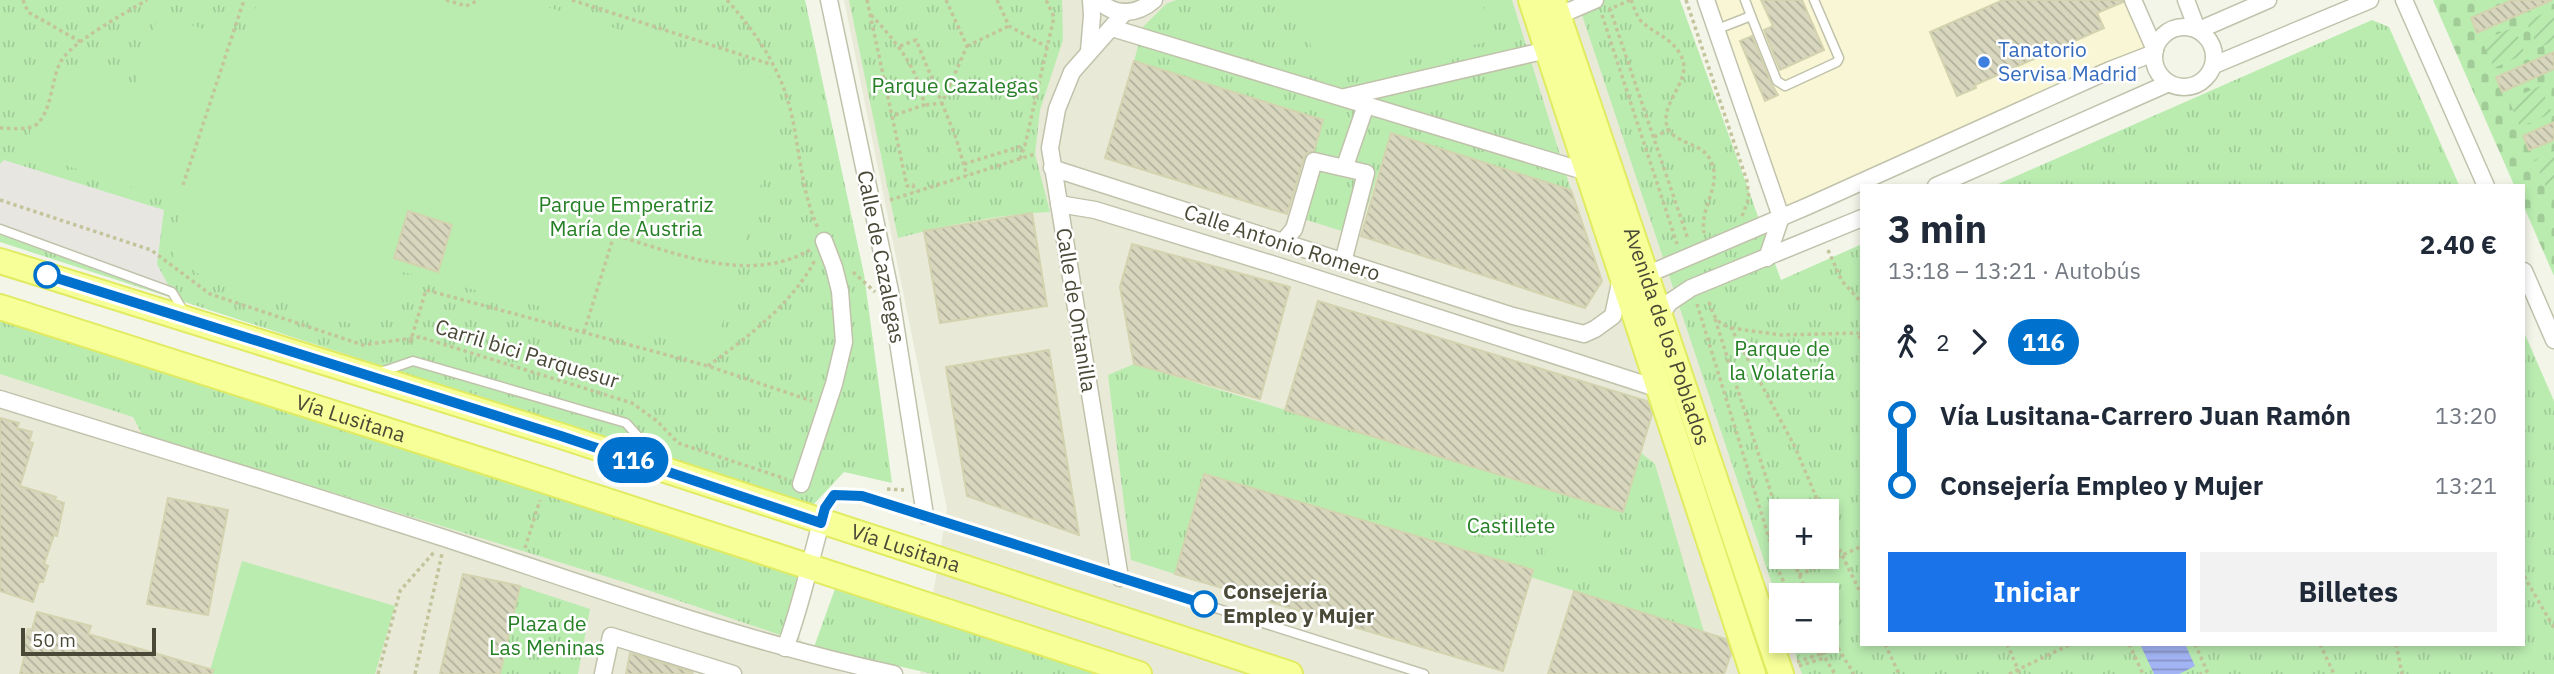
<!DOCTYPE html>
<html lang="es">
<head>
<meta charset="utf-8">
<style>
  :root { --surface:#fff; --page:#f2f2f3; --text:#1f2937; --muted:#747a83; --accent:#1a73e8 }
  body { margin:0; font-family:"IBM Plex Sans",sans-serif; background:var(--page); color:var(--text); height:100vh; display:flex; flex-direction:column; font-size:26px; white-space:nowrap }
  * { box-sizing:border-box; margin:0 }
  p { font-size:23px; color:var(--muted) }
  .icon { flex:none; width:38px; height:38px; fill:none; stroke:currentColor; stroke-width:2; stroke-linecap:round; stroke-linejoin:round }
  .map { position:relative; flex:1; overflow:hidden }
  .drawer { position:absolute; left:1860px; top:184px; width:665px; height:462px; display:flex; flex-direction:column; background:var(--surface); border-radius:0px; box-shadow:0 4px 10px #0003 }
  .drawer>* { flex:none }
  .badge { padding:0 14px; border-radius:23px; font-size:24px; line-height:46px }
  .buttons { position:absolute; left:1769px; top:499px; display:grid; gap:14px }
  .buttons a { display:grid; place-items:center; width:70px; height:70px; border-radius:0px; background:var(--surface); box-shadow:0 4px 10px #0003; font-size:35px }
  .scale { position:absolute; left:21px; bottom:18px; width:135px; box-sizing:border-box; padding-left:7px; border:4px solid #4a4937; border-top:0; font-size:19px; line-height:24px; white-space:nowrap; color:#4a4937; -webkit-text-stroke:5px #fff; paint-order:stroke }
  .map>.badge { position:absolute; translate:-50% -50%; box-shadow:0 0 0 4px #fff }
  .legs { display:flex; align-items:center; gap:10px; height:77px; padding:0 28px; font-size:23px }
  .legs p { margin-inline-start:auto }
  .overview { display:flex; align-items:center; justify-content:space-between; height:119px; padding:0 28px }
  h1 { font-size:38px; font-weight:800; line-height:52px }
  .button { display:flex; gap:14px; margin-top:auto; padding:14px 28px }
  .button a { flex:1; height:80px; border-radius:0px; background:var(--accent); color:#fff; font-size:28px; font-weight:800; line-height:80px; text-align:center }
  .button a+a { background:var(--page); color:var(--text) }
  ul { padding:0 28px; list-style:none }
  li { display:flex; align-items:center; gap:24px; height:70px; font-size:26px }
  li i { display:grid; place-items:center; width:10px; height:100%; margin:0 9px; background:currentColor }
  li i::after { content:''; width:18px; height:18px; margin:-9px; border:5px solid; border-radius:50%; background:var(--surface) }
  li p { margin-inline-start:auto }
  li:first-child i { background:linear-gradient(#0000 50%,currentColor 0) }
  li:last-child i { background:linear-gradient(currentColor 50%,#0000 0) }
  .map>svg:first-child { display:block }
  .residential { fill:#e8ead7; fill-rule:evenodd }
  .commercial { fill:#f8f6d4 }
  .cemetery { fill:url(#cemetery-stones) }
  .park { fill:url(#park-tufts); fill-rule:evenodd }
  .garden { fill:url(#garden-furrows) }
  .pitch { fill:#baecb0 }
  .parking { fill:#e7e6e1 }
  .water { fill:url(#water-rules) }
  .building { fill:url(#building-back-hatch); stroke:#d3d3b0; stroke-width:2 }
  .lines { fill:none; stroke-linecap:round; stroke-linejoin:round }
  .lane-casing { stroke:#c1c2ab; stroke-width:11 }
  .street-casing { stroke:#c1c2ab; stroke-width:19 }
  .primary-casing { stroke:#e1eb61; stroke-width:28 }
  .path { stroke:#c3c49b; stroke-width:3.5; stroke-dasharray:3.5 3.5; stroke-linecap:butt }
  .lane { stroke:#fff; stroke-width:8 }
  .street { stroke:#fff; stroke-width:16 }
  .primary { stroke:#f6ff98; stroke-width:24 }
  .line-1-casing { stroke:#fff; stroke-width:16 }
  .line-1 { stroke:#0072ce; stroke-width:10 }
  .shop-dot { fill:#3f7fe0; stroke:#fff; stroke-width:2.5 }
  .stop-1-dot { fill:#fff; stroke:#0072ce; stroke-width:3.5 }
  .labels { text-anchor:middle; stroke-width:5; stroke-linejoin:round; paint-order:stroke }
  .shop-label { font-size:21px; fill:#366cbe; stroke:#fff; text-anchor:start }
  .park-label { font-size:21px; fill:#268026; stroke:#fff }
  .street-label { font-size:21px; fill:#4a4937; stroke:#fff }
  .stop-label { font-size:21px; font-weight:bold; fill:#4a4937; stroke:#fff; text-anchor:start }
</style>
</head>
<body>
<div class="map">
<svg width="2554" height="674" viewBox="0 0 2554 674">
  <defs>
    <pattern id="cemetery-stones" width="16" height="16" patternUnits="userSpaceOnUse" patternTransform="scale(1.75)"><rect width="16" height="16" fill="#baecb0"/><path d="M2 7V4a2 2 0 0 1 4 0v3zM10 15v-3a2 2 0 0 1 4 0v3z" fill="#a1cc98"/></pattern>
    <pattern id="park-tufts" width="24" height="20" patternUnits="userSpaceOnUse" patternTransform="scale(1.75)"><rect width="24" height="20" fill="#baecb0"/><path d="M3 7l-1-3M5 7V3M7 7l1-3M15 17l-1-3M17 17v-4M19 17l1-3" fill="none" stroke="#a1cc98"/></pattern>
    <pattern id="garden-furrows" width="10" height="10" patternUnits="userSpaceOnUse" patternTransform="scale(1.75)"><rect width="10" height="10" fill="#baecb0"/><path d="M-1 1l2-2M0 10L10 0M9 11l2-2" fill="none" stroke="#a1cc98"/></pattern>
    <pattern id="water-rules" width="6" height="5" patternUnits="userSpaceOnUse" patternTransform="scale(1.75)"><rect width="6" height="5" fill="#a3b4f5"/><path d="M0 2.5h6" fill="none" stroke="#8794c7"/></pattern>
    <pattern id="building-back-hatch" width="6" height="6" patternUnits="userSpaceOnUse" patternTransform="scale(1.75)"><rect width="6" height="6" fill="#d8d7be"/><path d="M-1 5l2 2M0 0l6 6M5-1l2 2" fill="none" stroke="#b1b09b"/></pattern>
  </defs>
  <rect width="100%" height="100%" fill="#f4f5e9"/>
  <g class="residential">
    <path d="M844,0H1623L1782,511V556H1827L1872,674H920L947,509ZM1782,595H1827V640H1782Z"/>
    <path d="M0,369L775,627L799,636L812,661L847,674H0Z"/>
  </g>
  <path class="commercial" d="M1706,0H2133L2155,50L1781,217Z"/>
  <path class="cemetery" d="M2433,0H2554V276L2524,207V186L2514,185Z"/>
  <g class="park">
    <path d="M0,0H805L864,274L892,483L844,472L812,506L0,242Z"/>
    <path d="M849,0H1062L1063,40L1040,110L1035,154L1050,212C1000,214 947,225 898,238Z"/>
    <path d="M1176,0H1512L1571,190L1391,133L1358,236L1294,216L1323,120L1134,61L1143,27L1166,4Z"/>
    <path d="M1577,0H1680L1781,280L1862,244V644H2524V332L2554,401V674H1802L1791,641L1827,640V595H1782L1781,611ZM1782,511H1827V556H1782Z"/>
    <path d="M2372,20L2389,27L2459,185H1996Z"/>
    <path d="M0,319L806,576L789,638L624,582L142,434L133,417L0,374Z"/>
    <path d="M1134,364L1622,512L1640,452L1655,464L1704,632L1205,474L1175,574L1131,560L1108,375Z"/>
    <path d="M520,586L590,609L578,674H500Z"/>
    <path d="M836,586L1108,674H933L814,647Z"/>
  </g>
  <g class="garden">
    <path d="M2554,9V41L2538,48L2526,21Z"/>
    <path d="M2514,27L2525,54L2494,68L2482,41Z"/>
    <path d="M2540,86L2552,113L2520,127L2509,100Z"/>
    <path d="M2554,151V183L2546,187L2534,160Z"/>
  </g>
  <g class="pitch">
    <path d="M258,0H525L770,77L783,105L715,350L403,272L377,332L202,276L173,257L180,203L25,152L48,62L136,84L158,15L245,42Z"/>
    <path d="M946,0H997L1009,26L967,46Z"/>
    <path d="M1301,0H1482L1491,41L1318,79Z"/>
    <path d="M1556,512L1606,525L1592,575L1543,562Z"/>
    <path d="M242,561L395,606L375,674H209Z"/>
  </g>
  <path class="parking" d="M4,160L164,210L157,264L172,292L0,229V164Z"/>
  <path class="water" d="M2140,644H2185L2195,666L2179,674H2154Z"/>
  <g class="building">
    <path d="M1761,0H1802L1824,50L1780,70L1764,30L1773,26Z"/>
    <path d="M2003,0H2123V2L2097,13L2104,28L1975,85L1976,88L1957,96L1930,32Z"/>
    <path d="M2512,0H2552L2477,33L2471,18Z"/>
    <path d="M1752,36L1771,83L1778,95L1765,101L1740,41Z"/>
    <path d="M2554,52V69L2502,92L2496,77Z"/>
    <path d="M1134,61L1323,120L1314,151L1307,153L1304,158L1287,214L1105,158Z"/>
    <path d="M2554,122V140L2529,150L2523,136Z"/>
    <path d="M1391,133L1571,190L1602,281L1585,308L1361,236Z"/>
    <path d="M408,211L452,225L438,272L394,258Z"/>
    <path d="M1032,213L1047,306L940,323L924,231Z"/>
    <path d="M1132,244L1290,287L1260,399L1134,364L1120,287Z"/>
    <path d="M1318,301L1647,401L1652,414L1623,512L1285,410Z"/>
    <path d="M1049,350L1079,535L967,496L946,367Z"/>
    <path d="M0,418L19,423L17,428L32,432L29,442L33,443L20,486L56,497L55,500L64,503L57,536L54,535L44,564L48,566L43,582H39L33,602L0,591Z"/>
    <path d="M1204,474L1533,570L1503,671L1175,574Z"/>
    <path d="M168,498L228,510L208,615L147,604Z"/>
    <path d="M463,574L520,586L500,674H440Z"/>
    <path d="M1574,591L1726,639L1731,654L1724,674H1548Z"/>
    <path d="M37,612L91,626L88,634L213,670L212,674H20L26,650L23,649L28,629L32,630Z"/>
    <path d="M630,653L693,672L692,674H626Z"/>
  </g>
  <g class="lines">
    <defs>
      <g id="lane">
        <path d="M1745,0L1751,16"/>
        <path d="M1715,30L1751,16L1777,81L1785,86L1837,62L1839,58L1814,0"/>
        <path d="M0,229L172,292L184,312"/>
        <path d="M381,372L413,361L626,423L659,460"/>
        <path d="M822,519L825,508L834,495L862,496L1424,674"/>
      </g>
      <g id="street">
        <path d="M829,0L890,291L925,515"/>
        <path d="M1098,0C1115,17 1137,15 1154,0"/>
        <path d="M1706,0L1781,217L1767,258"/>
        <path d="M2133,0L2155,50"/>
        <path d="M2186,0L2197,29"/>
        <path d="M2404,0L2486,186"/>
        <path d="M1558,16L1595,0"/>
        <circle cx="2184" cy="57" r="30"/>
        <path d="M1112,28L1587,172"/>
        <path d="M2199,30L2268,0"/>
        <path d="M1089,51L1092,16L1091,0"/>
        <path d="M2214,65L2370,0"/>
        <path d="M1345,97L1547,50"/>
        <path d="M1345,166L1366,105"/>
        <path d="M1052,168L1513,316L1584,334L1595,329L1613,316L1621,278"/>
        <path d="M1936,186L2169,83"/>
        <path d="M1059,204L1095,210L1275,265L1659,389"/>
        <path d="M1283,242L1294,229L1314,161L1366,173L1343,262"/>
        <path d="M2524,271L2554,340"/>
        <path d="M1642,284L1646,275L1808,206L2110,70L2154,53"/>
        <path d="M1659,317L1670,302L1691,288L1862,218"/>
        <path d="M0,399C148,445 297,490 444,538C593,587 740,641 894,674"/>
        <path d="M801,484L834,384L844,342L840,291L834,267L824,241"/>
        <path d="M1120,578L1050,148L1057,109L1072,72L1125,12"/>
        <path d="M785,648C801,607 809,565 821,523"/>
        <path d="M603,674L611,636L733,674"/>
      </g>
      <g id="primary">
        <path d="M1531,0L1753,674"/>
        <path id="s1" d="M1553,0L1781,674"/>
        <path id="s2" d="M0,261L561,436L1290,674"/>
        <path id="s3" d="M0,307L546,481L1139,674"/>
      </g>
    </defs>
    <use href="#lane" class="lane-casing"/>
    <use href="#street" class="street-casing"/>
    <use href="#primary" class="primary-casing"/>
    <g class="path">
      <path d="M23,0L28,12L81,42"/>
      <path d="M446,0L466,6L479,0"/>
      <path d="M572,0L773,65"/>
      <path d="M727,0C757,34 780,67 791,112C800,151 801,191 818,228"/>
      <path d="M867,0L907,186L913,185L915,192"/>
      <path d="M946,0L967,46L942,103L956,138L967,176"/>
      <path d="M997,0L1009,26L1047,47"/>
      <path d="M1630,0L1610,9L1688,239"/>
      <path d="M1631,0C1634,7 1637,18 1643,23C1656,34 1672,39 1680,54C1694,76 1666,97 1666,119C1666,143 1697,141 1708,156C1726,183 1699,205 1704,233"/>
      <path d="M1686,0L1747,181L1749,198L1742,216"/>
      <path d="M871,15C895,40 919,69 924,105L892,116"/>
      <path d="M1602,15L1677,244"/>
      <path d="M900,46L916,40L942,103L925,105"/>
      <path d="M967,46L1009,26"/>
      <path d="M0,128C11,128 28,131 37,124C52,110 51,81 60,63C70,42 126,13 147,0"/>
      <path d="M1654,137L1668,130"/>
      <path d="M1020,159L1025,145L1054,17L1046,0"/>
      <path d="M964,164L1025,145"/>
      <path d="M183,185L244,0"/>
      <path d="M0,200L151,250L210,294L363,345L420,337L632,403L657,421L678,443L786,479"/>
      <path d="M890,200L1035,154"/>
      <path d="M1828,250L1842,281L1862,303"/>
      <path d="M853,272L875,292"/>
      <path d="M1709,302L1713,314L1721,324L1731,328L1753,369L1795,447L1822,511"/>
      <path d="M1697,304L1780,574L1790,595"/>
      <path d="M1715,319L1782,527"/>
      <path d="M1731,328L1781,335L1858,333"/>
      <path d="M584,332L614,235C677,253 748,285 810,250"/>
      <path d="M1862,334L1858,333L1862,342"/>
      <path d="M410,343L426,290L708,366L812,401"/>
      <path d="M708,366C748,337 792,304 815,260"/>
      <path d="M887,489L904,490"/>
      <path d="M1827,524L1862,596"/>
      <path d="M525,548L540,500"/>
      <path d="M1791,556L1808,595"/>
      <path d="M1799,575L1862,546"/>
      <path d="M2524,576L2554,628"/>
      <path d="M1827,630L1854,674"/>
      <path d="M1814,640L1835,674"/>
      <path d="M1885,644L1899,674"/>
      <path d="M2007,644L2020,674"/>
      <path d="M2129,644L2143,674"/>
      <path d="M2195,644L2207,671L2200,674"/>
      <path d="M2320,644L2334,674"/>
      <path d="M2396,644L2402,674"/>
      <path d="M1797,662L1838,648"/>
      <path d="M1799,666L1824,658"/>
      <path d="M378,674L400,591L435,551"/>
      <path d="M415,674L442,554"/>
      <path d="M2009,674L2071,644"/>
    </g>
    <use href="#lane" class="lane"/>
    <use href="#street" class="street"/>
    <use href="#primary" class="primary"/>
  </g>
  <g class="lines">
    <defs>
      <path id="line-1" d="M47,275L561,436L821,523L825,508L834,495L862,496L1204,604"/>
    </defs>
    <use href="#line-1" class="line-1-casing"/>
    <use href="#line-1" class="line-1"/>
  </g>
  <circle class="shop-dot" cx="1984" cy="62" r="7"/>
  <g class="stop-1-dot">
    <circle cx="47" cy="275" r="12"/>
    <circle cx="1204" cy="604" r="12"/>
  </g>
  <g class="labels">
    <g class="shop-label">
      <text x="1998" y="57">Tanatorio<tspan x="1998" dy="24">Servisa Madrid</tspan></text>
    </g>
    <g class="park-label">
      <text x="955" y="93">Parque Cazalegas</text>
      <text x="626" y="212">Parque Emperatriz<tspan x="626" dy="24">María de Austria</tspan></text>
      <text x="1782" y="356">Parque de<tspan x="1782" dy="24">la Volatería</tspan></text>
      <text x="1511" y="533">Castillete</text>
      <text x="547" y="631">Plaza de<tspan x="547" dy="24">Las Meninas</tspan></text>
    </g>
    <g class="street-label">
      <text transform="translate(1282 243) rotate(18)" y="7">Calle Antonio Romero</text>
      <text transform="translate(881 257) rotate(79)" y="7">Calle de Cazalegas</text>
      <text transform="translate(1076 310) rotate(81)" y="7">Calle de Ontanilla</text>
      <text dy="7" stroke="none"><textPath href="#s1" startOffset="355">Avenida de los Poblados</textPath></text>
      <text transform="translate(527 354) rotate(17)" y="7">Carril bici Parquesur</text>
      <text dy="7" stroke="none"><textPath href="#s3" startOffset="368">Vía Lusitana</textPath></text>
      <text dy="7" stroke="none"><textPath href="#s2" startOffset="950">Vía Lusitana</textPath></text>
    </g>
    <g class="stop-label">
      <text x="1223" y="599">Consejería<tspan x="1223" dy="24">Empleo y Mujer</tspan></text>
    </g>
  </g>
</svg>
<div class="buttons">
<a>+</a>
<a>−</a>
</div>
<div class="scale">50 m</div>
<b class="badge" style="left:633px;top:460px;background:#0072ce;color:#fff">116</b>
<section class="drawer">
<div class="overview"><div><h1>3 min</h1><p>13:18 – 13:21 · Autobús</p></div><b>2.40 €</b></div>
<div class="legs"><svg class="icon" aria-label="walk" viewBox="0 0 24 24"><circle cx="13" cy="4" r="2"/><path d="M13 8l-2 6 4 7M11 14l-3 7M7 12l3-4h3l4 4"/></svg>2<svg class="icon" aria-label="forward" viewBox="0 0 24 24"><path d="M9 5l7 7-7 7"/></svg><b class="badge" style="background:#0072ce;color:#fff">116</b></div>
<ul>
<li><i style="color:#0072ce"></i><b>Vía Lusitana-Carrero Juan Ramón</b><p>13:20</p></li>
<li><i style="color:#0072ce"></i><b>Consejería Empleo y Mujer</b><p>13:21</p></li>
</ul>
<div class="button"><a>Iniciar</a><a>Billetes</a></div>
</section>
</div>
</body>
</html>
